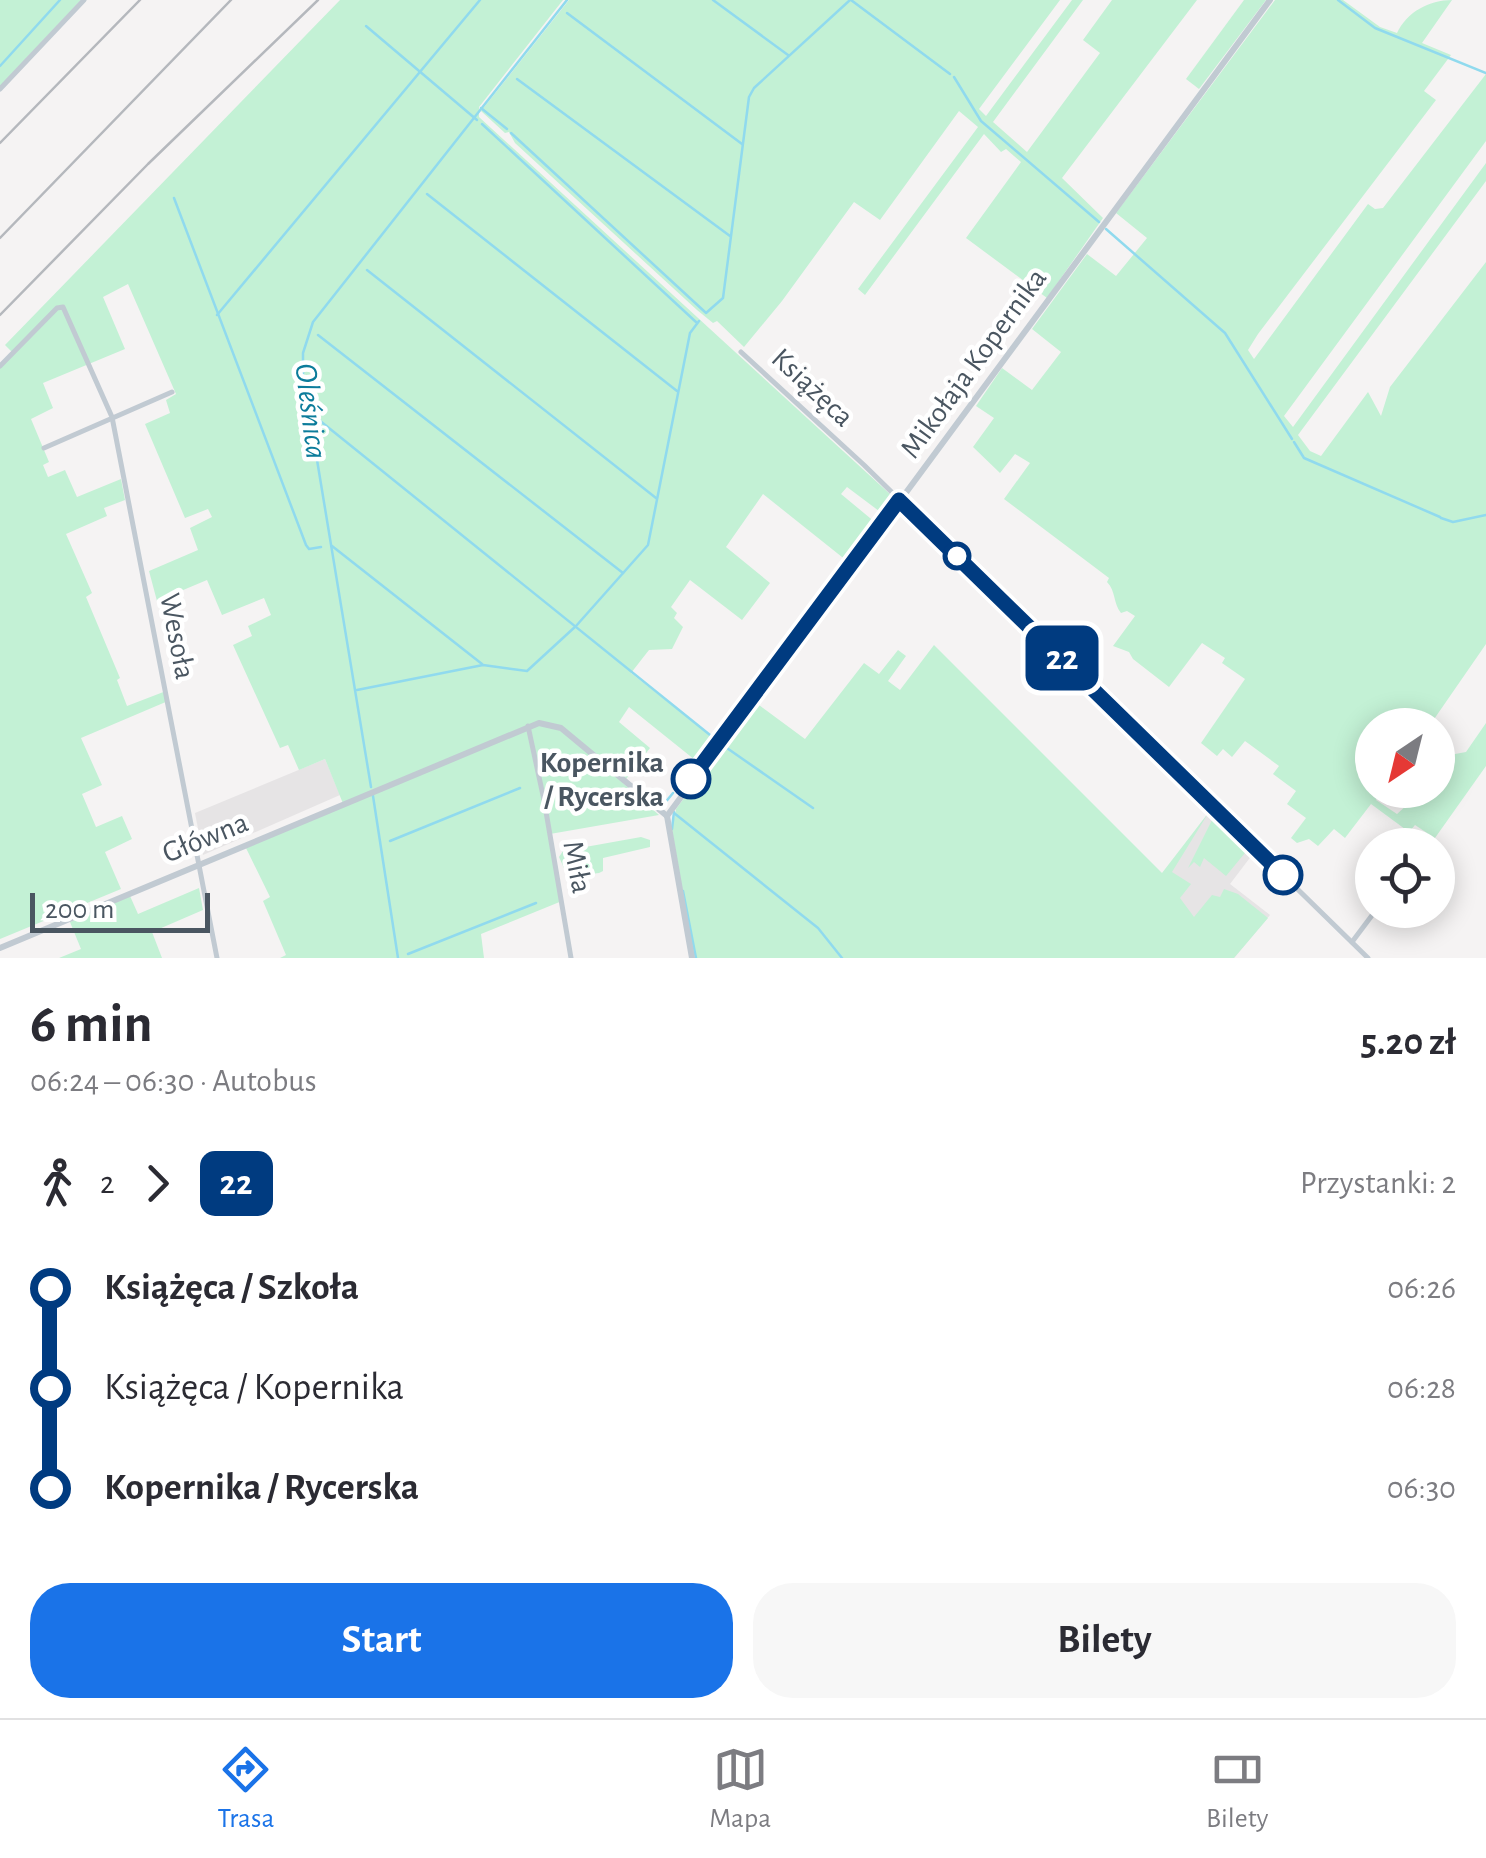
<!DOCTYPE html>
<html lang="pl">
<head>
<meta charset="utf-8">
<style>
  :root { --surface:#fff; --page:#f7f7f7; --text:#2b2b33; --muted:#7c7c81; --line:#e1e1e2; --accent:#1a73e8 }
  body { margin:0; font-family:"Alegreya Sans",sans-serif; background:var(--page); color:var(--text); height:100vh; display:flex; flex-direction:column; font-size:38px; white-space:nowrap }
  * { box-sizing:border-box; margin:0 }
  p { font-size:32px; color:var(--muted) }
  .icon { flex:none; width:55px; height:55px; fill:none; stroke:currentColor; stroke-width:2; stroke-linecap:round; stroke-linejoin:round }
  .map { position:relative; height:958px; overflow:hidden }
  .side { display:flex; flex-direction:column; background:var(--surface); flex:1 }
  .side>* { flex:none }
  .badge { padding:0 20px; border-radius:15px; font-size:35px; line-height:65px }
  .needle { width:65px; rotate:215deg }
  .controls { position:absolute; left:1355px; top:708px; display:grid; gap:20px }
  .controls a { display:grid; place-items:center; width:100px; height:100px; border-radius:50%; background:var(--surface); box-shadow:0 5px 25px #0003; font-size:50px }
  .scale { position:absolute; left:30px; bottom:25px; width:180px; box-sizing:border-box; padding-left:10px; border:5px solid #4a5661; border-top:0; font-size:28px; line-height:35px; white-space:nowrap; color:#4a5661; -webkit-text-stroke:8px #fff; paint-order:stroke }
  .map>.badge { position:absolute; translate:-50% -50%; box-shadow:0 0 0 5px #fff }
  .legs { display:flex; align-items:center; gap:15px; height:110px; padding:0 30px; font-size:32px }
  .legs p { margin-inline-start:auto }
  .headline { display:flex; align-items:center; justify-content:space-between; height:170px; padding:0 30px }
  h1 { font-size:55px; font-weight:600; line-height:75px }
  .action { display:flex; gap:20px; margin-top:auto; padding:20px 30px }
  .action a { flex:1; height:115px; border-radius:40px; background:var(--accent); color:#fff; font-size:40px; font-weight:600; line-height:115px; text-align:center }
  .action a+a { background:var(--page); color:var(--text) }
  ul { padding:0 30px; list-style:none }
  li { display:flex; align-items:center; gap:35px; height:100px; font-size:38px }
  li i { display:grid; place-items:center; width:15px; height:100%; margin:0 12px; background:currentColor }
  li i::after { content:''; width:25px; height:25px; margin:-12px; border:8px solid; border-radius:50%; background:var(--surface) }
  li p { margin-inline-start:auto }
  li:first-child i { background:linear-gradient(#0000 50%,currentColor 0) }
  li:last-child i { background:linear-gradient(currentColor 50%,#0000 0) }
  .tab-bar { display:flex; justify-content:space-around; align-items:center; height:140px; border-top:2px solid var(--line); background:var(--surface); font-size:28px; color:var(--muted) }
  .tab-bar a { display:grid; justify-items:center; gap:5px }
  .tab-bar .on { color:var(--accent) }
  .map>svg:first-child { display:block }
  .education { fill:#e6e4e5 }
  .green { fill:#c3f1d5 }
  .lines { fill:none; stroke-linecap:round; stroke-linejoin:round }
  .stream { stroke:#90daee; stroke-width:2.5 }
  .minor { stroke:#c1cad2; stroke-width:5 }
  .tertiary { stroke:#c1cad2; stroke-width:6 }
  .rail { stroke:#b5b8bd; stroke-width:2.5 }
  .line-1-casing { stroke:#fff; stroke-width:22 }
  .line-1 { stroke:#003b80; stroke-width:15 }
  .stop-1-dot { fill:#fff; stroke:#003b80; stroke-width:5 }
  .labels { text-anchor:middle; stroke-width:9; stroke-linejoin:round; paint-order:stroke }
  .street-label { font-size:30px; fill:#4a5661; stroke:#fff }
  .stop-label { font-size:30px; font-weight:bold; fill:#4a5661; stroke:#fff; text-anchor:end }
  .water-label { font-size:32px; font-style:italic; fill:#0c7c9b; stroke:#fff }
</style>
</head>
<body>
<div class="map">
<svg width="1486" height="958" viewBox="0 0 1486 958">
  <rect width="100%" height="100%" fill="#f5f3f3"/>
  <g class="education">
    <path d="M325,759L340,795L203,855L195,813Z"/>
    <path d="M1209,812L1252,855L1230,884L1270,915L1234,958H1200L1135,912Z"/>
  </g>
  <g class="green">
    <path d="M0,0H81L0,86Z"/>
    <path d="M340,0H563L479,107V117L891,495L893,501L883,514L847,487L841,494L876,523L847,561L763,494L726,547L770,583L742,620L690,580L671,607L677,613L674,618L683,627L672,649L649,650L631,673L711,736L695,760L629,707L619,722L650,748L623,783L659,815L550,834L562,901L481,934L484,958H280L286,955L263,901L270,897L246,848L344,806L325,759L299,770L288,745L280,748L233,645L252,636L248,626L271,615L264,598L222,615L207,580L157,601L149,571L198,550L190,528L212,517L208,509L185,518L145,424L170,413L166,400L176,394L128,284L103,297L125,349L43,383L53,408L31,419L49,462L43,465L48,477L65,470L77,497L121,479L125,500L104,508L107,516L66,534L92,593L86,597L120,678L117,680L127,706L166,691L168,701L81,738L102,785L82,794L96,827L122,816L132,839L105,852L121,889L0,939V367L14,354L5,345Z"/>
    <path d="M569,0H1060L979,109L986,116L1072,0H1083L993,122L1027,152L1100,53L1083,40L1112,0H1197L1062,178L1103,218L1047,298L966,238L1021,162L1006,149L1001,152L984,134L865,295L858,289L978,127L959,111L880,220L854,202L782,301L744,347L717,321L713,323L697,310L515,143L509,132L505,133L481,111Z"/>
    <path d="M1244,0H1266L1199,89L1186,79Z"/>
    <path d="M1275,0H1343L1380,27L1397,33C1407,12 1429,0 1452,0L1422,43L1451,55L1424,91L1436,100L1258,334L1248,350L1254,359L1368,204L1375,209L1383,208L1486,74V141L1284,416L1293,427L1486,163V181L1298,435L1310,451L1321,456L1368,392L1381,416L1390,387L1486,262V644L1430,725H1372V790H1381L1376,800L1397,814L1408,804L1412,791L1438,790V765L1444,756L1466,752L1486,723V766L1430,845H1420L1427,833L1415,825L1409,832L1371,804L1345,838L1334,829L1318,846L1309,839L1297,843L1291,838L1306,818L1287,804L1296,791L1273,774L1279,766L1245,741L1232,757L1223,749L1217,756L1201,743L1245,679L1222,663L1225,658L1202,643L1169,687L1133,659L1129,652L1113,646L1135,616L1127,611L1121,613C1113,603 1116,591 1107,582L1109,578L1004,499L1030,463L1015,454L1000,473L973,447L994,418L976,406L1002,368L1032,390L1061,352L1032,329L1087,254L1116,276L1147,238L1116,213Z"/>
    <path d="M934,645L1162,873L1209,812L1172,872L1191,884L1180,898L1194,917L1212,895L1220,897L1224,889L1238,894L1268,918L1234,958H694L672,830L676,809L755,702L805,739L864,663L879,674L898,650L906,656L888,681L900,690Z"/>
    <path d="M1215,814L1249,848L1226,876L1204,858L1200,867L1194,862L1188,868Z"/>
    <path d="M641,837L650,840V847L603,858V871L599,873L568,877L559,857L563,851Z"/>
    <path d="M199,888L203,910L152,932L162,958H59L81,949L70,922L130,896L138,914Z"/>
  </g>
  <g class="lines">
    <g class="stream">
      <path d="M713,0L788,55"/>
      <path d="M851,0L950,74"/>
      <path d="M1338,0L1375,28L1486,73"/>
      <path d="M567,13L742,144"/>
      <path d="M366,26L477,120"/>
      <path d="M0,66L60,0"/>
      <path d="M954,77L981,121L1099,222"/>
      <path d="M517,79L730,236"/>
      <path d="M481,108L507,129"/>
      <path d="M482,124L696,322"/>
      <path d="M511,133L705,312"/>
      <path d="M427,194L677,391"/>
      <path d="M174,198L306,545L309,549L321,547"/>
      <path d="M1106,229L1225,333L1292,439"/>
      <path d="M367,270L656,498"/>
      <path d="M706,313L723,298L749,97L754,88L850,0"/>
      <path d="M217,315L480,0"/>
      <path d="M318,335L623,573"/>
      <path d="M319,420L715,739"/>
      <path d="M1294,442L1304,458L1440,517"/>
      <path d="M1441,518L1453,522L1486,515"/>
      <path d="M332,546L482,664"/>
      <path d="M357,690L483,665L527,671L576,626L648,545L690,333L699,321"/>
      <path d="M724,746L813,808"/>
      <path d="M690,770L708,747"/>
      <path d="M371,787L303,375V353L313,322L567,0"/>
      <path d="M678,787L684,779"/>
      <path d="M373,796L398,958"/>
      <path d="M664,804L673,793"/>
      <path d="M674,813L818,928L842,958"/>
      <path d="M672,829L674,812"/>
      <path d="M390,841L520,788"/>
      <path d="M683,891L696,958"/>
      <path d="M408,954L536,903"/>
    </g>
    <g class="minor">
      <path d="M0,89L84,0"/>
      <path d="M741,352L864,465L1368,958"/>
      <path d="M0,366L57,308L63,307L112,417L217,958"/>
      <path d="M44,448L172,392"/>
      <path d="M528,726L544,800L571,958"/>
      <path d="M1352,942L1376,910"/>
    </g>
    <g class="tertiary">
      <path d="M667,816L1270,0"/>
      <path d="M667,816L692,958"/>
      <path d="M0,948L539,723L561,728L667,816"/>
    </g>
    <g class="rail">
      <path d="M0,143L140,0"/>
      <path d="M0,238L231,0"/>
      <path d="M0,315L148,164L318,0"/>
    </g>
  </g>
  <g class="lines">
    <defs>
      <path id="line-1" d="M691,779L899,500L1283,875"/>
    </defs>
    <use href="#line-1" class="line-1-casing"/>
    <use href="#line-1" class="line-1"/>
  </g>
  <g class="stop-1-dot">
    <circle cx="957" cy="556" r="12"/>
    <circle cx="691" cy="779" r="18"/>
    <circle cx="1283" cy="875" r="18"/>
  </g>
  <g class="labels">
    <g class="street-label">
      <text transform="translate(973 363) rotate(-54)" y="10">Mikołaja Kopernika</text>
      <text transform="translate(813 387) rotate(43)" y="10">Książęca</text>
      <text transform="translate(178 636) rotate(79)" y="10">Wesoła</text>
      <text transform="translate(205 837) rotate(-22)" y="10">Główna</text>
      <text transform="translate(578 867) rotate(79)" y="10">Miła</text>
    </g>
    <g class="stop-label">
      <text x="664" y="772">Kopernika<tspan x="664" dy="34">/ Rycerska</tspan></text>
    </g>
    <g class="water-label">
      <text transform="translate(312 411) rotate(83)" y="11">Oleśnica</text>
    </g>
  </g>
</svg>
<div class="controls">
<a><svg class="needle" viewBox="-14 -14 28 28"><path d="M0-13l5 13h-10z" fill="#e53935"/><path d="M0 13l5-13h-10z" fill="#7c7c81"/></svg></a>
<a><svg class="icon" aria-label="locate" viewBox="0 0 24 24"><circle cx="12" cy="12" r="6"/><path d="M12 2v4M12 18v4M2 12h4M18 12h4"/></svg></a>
</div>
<div class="scale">200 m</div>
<b class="badge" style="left:1062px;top:658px;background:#003b80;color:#fff">22</b>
</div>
<section class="side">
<div class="headline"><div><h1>6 min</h1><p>06:24 – 06:30 · Autobus</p></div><b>5.20 zł</b></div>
<div class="legs"><svg class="icon" aria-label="walk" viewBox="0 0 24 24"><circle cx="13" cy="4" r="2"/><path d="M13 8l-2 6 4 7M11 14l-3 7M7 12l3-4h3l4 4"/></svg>2<svg class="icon" aria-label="forward" viewBox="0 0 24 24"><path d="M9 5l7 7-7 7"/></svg><b class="badge" style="background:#003b80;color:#fff">22</b><p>Przystanki: 2</p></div>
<ul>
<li><i style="color:#003b80"></i><b>Książęca / Szkoła</b><p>06:26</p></li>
<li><i style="color:#003b80"></i><span>Książęca / Kopernika</span><p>06:28</p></li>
<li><i style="color:#003b80"></i><b>Kopernika / Rycerska</b><p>06:30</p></li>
</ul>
<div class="action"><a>Start</a><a>Bilety</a></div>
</section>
<nav class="tab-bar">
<a class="on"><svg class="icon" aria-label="directions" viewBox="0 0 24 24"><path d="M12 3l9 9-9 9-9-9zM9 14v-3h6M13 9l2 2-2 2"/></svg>Trasa</a>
<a><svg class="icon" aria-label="map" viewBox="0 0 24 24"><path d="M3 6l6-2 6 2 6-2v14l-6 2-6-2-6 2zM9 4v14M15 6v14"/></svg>Mapa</a>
<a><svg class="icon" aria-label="tickets" viewBox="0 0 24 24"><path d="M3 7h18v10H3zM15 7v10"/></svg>Bilety</a>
</nav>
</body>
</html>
